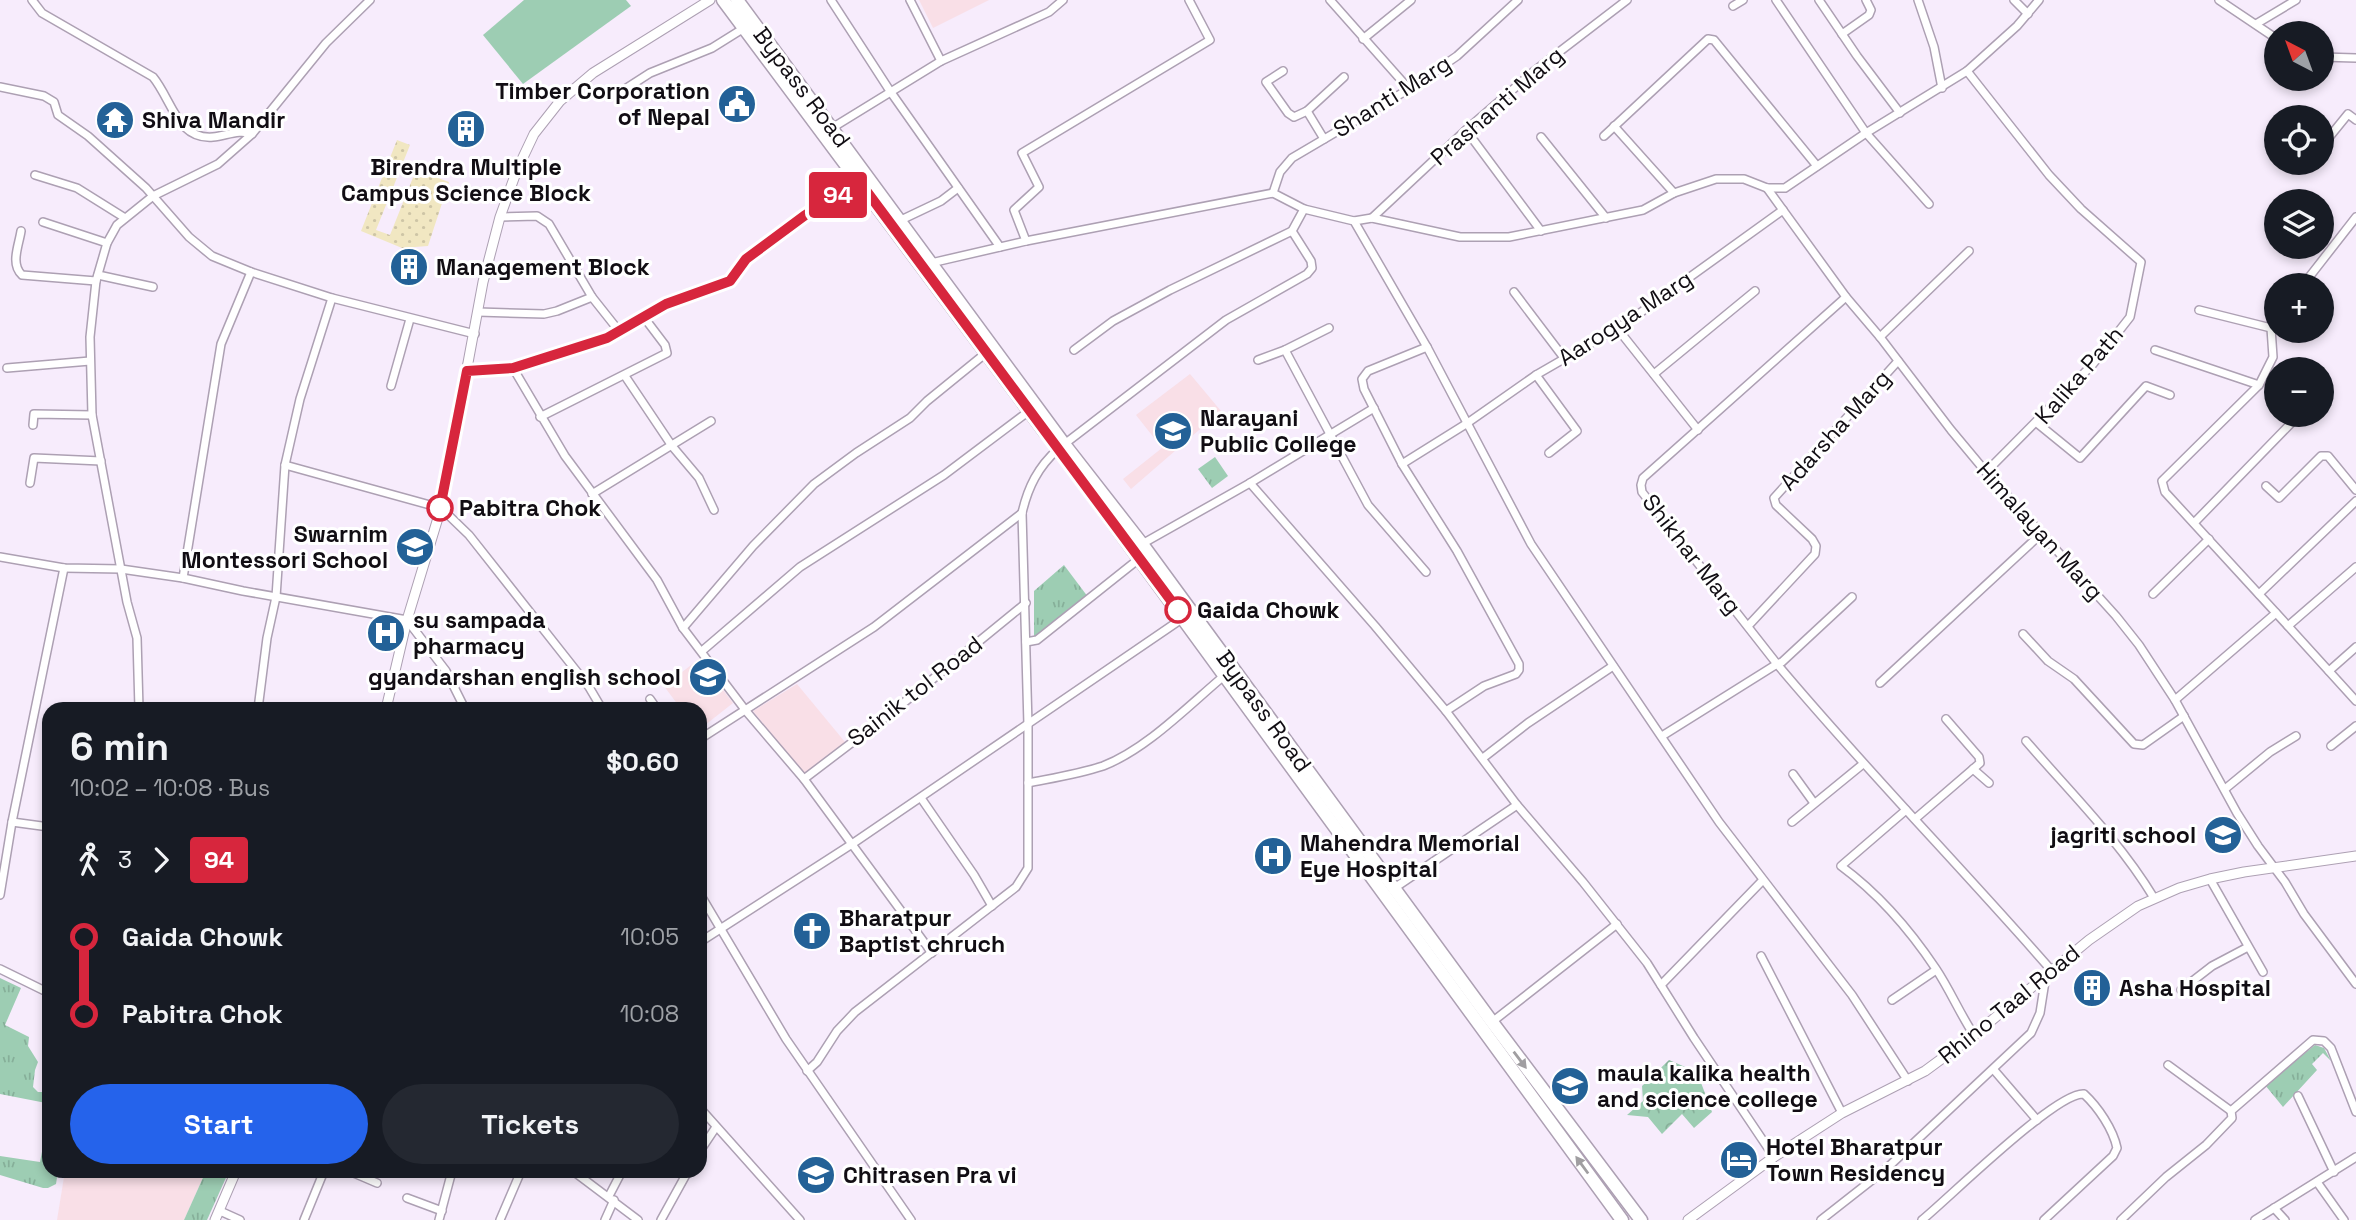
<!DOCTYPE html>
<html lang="en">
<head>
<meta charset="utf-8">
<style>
  :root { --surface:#171b24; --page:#242831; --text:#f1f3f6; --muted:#9ea1a6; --accent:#2563eb }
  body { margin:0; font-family:"Space Grotesk",sans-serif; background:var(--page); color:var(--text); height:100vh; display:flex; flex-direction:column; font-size:26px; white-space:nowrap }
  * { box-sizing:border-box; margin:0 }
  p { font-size:23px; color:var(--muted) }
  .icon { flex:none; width:38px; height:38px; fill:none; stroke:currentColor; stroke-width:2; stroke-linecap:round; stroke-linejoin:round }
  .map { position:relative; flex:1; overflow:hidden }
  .sheet { position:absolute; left:42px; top:702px; width:665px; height:476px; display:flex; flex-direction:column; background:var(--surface); border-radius:21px; box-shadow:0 4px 10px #0003 }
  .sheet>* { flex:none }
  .badge { padding:0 14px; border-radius:5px; font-size:24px; line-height:46px }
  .needle { width:46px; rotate:319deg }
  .fabs { position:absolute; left:2264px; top:21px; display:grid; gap:14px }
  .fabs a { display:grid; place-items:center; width:70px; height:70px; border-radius:50%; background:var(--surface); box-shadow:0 4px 10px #0003; font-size:35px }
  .map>.badge { position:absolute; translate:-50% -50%; box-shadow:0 0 0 4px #fff }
  .legs { display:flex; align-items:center; gap:10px; height:77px; padding:0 28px; font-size:23px }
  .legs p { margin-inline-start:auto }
  .summary { display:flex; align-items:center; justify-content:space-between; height:119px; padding:0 28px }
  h1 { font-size:38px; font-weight:700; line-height:52px }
  .cta { display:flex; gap:14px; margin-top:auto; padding:14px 28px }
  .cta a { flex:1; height:80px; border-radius:42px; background:var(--accent); color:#fff; font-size:28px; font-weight:700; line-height:80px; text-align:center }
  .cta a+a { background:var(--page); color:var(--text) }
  ul { padding:0 28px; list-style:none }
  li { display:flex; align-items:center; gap:24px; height:77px; font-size:26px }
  li i { display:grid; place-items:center; width:10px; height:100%; margin:0 9px; background:currentColor }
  li i::after { content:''; width:18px; height:18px; margin:-9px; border:5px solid; border-radius:50%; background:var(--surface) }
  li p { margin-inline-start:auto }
  li:first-child i { background:linear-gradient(#0000 50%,currentColor 0) }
  li:last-child i { background:linear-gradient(currentColor 50%,#0000 0) }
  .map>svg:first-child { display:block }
  .education { fill:#f9dfe7 }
  .grass { fill:url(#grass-tufts) }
  .sand { fill:url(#sand-dots) }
  .park { fill:url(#park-crowns) }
  .pitch { fill:#9dcdb3 }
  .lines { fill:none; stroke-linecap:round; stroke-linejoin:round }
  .minor-casing { stroke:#ada0b3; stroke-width:10 }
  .tertiary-casing { stroke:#ada0b3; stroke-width:11 }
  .trunk-casing { stroke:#ada0b3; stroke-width:15 }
  .minor { stroke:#fff; stroke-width:7 }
  .tertiary { stroke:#fff; stroke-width:9 }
  .trunk { stroke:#fff; stroke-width:12 }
  .oneway { fill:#a09ea1 }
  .line-1-casing { stroke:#fff; stroke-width:16 }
  .line-1 { stroke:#d7263d; stroke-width:10 }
  .stop-1-dot { fill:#fff; stroke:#d7263d; stroke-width:3.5 }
  .labels { text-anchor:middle; stroke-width:6; stroke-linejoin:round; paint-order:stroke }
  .street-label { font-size:23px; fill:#110d13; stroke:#fff }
  .poi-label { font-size:23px; font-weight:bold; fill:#110d13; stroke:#fff; text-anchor:start }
  .stop-label { font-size:23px; font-weight:bold; fill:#110d13; stroke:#fff; text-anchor:start }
</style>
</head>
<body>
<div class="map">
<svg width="2356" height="1220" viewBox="0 0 2356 1220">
  <defs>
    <pattern id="grass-tufts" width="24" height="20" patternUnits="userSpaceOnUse" patternTransform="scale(1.75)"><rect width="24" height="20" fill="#9dcdb3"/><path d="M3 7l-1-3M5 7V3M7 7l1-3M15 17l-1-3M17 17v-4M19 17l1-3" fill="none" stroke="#86af99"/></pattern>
    <pattern id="sand-dots" width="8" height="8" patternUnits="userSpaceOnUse" patternTransform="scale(1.75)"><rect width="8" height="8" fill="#f1e7c2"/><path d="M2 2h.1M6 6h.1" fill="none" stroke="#cec5a6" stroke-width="1.8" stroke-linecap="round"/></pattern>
    <pattern id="park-crowns" width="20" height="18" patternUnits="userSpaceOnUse" patternTransform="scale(1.75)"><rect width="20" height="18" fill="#9dcdb3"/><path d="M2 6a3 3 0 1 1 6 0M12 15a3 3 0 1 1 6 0" fill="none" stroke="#86af99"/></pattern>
  </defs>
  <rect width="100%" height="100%" fill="#f7ecfc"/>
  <g class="education">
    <path d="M919,0H989L933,28Z"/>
    <path d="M1190,374L1221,411L1131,489L1123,479L1162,448L1136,415Z"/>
    <path d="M699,659L733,703L700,729V709H681L664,686Z"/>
    <path d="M797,684L845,742L804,774L753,711Z"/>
    <path d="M65,1171H206L184,1220H57Z"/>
  </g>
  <g class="grass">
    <path d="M1215,457L1228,476L1212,488L1198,469Z"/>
    <path d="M1064,565L1088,597L1034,637V591Z"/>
    <path d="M0,978L21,988L5,1025L29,1037L28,1046L38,1062L35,1070L33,1087L38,1092H49V1108L46,1103L0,1094Z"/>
    <path d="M2315,1045L2324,1048L2331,1061L2323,1053L2312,1064L2317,1070L2283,1107L2265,1085Z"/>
    <path d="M45,1136L49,1137V1171H58L56,1184L48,1188H43L0,1175V1156L40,1162Z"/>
    <path d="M206,1171H229L207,1220H184Z"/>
  </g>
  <path class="sand" d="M397,140L410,145L376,230L390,235L416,170L449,182L428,246L402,248L361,231Z"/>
  <path class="park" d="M1669,1060L1697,1072L1712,1112L1694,1128L1682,1114L1662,1134L1648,1117L1627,1115L1643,1101L1642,1086Z"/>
  <path class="pitch" d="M524,0H626L631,6L523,84L483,35Z"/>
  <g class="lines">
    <defs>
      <g id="minor">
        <path d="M32,0L42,13L153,77C172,100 177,140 213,137C226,136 239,129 252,134"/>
        <path d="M831,0L890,91L1000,247"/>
        <path d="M910,0L941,61"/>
        <path d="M1330,0L1409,89"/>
        <path d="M1776,0L1866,133L1929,204"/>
        <path d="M1819,0L1857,56L1900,113"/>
        <path d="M1918,0L1934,47L1942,88"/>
        <path d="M2014,0L2028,14"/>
        <path d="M2219,0L2277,39"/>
        <path d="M1733,6L1743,0"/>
        <path d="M2256,24L2296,0"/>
        <path d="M1842,34L1869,15L1871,10L1866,0"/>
        <path d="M1363,39L1411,0"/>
        <path d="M2322,57L2356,58"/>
        <path d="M1283,71L1266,82L1288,113L1294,117L1307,111L1344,77"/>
        <path d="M1967,71L2049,175L2081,209L2141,262L2130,317L2093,364L1986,472"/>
        <path d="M0,87L44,96L54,102L58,115L88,136L146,188L189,237L212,256L251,272L332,298L475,334"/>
        <path d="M622,91L650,73L712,48L744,28"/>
        <path d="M1307,111L1324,139"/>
        <path d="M1614,126L1674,193"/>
        <path d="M832,128L941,61L1049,12L1063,0"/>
        <path d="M1466,130L1541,231"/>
        <path d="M1604,136L1708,39L1714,40L1817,166"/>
        <path d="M1541,137L1606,218"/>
        <path d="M2322,146L2348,114L2356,120"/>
        <path d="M35,175L77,188L125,218"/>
        <path d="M1767,188L1846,297L1880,337L1951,430L1986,472L2116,616L2139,645L2175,700L2237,813L2258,846L2285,882L2304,914L2356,984"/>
        <path d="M1273,193L1280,172L1292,158L1409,89L1457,56L1518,0"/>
        <path d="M1304,209L1354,221L1427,347L1531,544L1719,822L1852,995L1908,1081"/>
        <path d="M500,217L537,216L549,224L592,297L619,331"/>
        <path d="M1372,218L1466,130L1533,72L1627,0"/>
        <path d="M901,220L941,201L958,188"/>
        <path d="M1354,221L1372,218L1460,237H1509L1643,210L1674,193L1716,179H1744L1767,188H1785L1866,133L1967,71L2017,26L2039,0"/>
        <path d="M43,222L107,243"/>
        <path d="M21,231C19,245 10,264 22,275L96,281"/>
        <path d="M1026,241L1014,210L1039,187L1022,153L1210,40L1189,0"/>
        <path d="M931,263L1026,241L1273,193L1304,209L1292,231L1170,290L1113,321L1074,350"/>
        <path d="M98,275L153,287"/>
        <path d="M2303,285L2356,217"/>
        <path d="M1514,292L1564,358"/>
        <path d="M1846,297L1643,478L1641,485L1642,492L1777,664L1782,662L1852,597"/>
        <path d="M2199,310L2271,328"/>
        <path d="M478,312L544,314L557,311L592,297"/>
        <path d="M2277,320L2271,328L2273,357L2259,385L2162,481L2165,492L2288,626"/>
        <path d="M1617,328L1698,430"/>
        <path d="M1880,337L1969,251"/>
        <path d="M1427,347L1368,371L1362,379L1364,389L1402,464L1457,551L1519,664V670L1516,674L1484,686L1446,711"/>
        <path d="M1285,350L1368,505L1426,572"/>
        <path d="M2155,350L2259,385"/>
        <path d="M1258,360L1285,350L1329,328"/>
        <path d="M7,368L90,361"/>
        <path d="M513,368L565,456L657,580L683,628L746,711L804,779L932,953"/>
        <path d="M467,371L513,368L607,338L666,304L730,281L746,259L804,216L859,181"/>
        <path d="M1654,374L1755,291"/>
        <path d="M1536,375L1577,431L1549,453"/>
        <path d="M625,376L672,446L699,478L714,510"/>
        <path d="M391,386L410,319"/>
        <path d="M540,417L667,353L665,345L643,316"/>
        <path d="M2037,423L2080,458L2146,386L2170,395"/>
        <path d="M33,425L34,414L92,415"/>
        <path d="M1402,464L1466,424L1536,375L1626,323L1783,210"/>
        <path d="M285,465L441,508L469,535L589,687L602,709"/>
        <path d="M30,483L34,458L101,461"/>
        <path d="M1250,483L1375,626L1446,711L1517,805L1583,882L1647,963L1694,1038L1774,1157"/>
        <path d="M2266,486L2279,498L2321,456H2328L2356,490"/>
        <path d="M592,494L711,421"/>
        <path d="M2194,523L2299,415"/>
        <path d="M1142,544L1250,483L1374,408"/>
        <path d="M0,557L64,568L121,569L183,578L243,591L407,620L446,671L465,709"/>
        <path d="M2356,567L2288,626L2356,701"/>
        <path d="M183,578L221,344L251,272"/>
        <path d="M2153,594L2209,539"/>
        <path d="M2259,594L2356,501"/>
        <path d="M1748,626L1815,554L1816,546L1812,539L1776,505L1774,498L1898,361"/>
        <path d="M683,628L753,546L814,484L856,453L910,418L927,401L986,353"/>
        <path d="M2023,634L2048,661L2074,679L2134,744L2143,745L2184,716"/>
        <path d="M1026,642L1037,640L1140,558"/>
        <path d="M702,651L800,567L944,475L1029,411"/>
        <path d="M2329,671L2356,647"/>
        <path d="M1880,683L2042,533"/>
        <path d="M650,699L657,709"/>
        <path d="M2175,700L2276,613"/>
        <path d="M139,709L137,638L127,602L92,415L90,337L96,281L107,243L117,225L153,196L218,164L252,134L326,43L370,0"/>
        <path d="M258,709L267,638L276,597L285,465L300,399L332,298"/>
        <path d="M1662,736L1777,664C1865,769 1961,867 2052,971"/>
        <path d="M700,739L874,627L1022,513"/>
        <path d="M2026,741C2070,792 2119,840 2154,898"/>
        <path d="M2331,746L2356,726"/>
        <path d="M1483,758L1528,723L1613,666"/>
        <path d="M1973,769L1989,783"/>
        <path d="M1793,774L1814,803"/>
        <path d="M804,779L896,709L1026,603"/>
        <path d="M1028,783C1053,778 1079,774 1103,766C1147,749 1189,705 1225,675"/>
        <path d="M2225,789L2270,752L2296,736"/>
        <path d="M921,798L974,875L992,906"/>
        <path d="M1906,810L1841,866C1879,894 1910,930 1936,969C1950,990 1960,1014 1974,1035"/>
        <path d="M1915,819L1980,763L1979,757L1946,719"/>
        <path d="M12,822L49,827"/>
        <path d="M1792,822L1863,764"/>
        <path d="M2210,879L2263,972"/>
        <path d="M1393,889L1517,805"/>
        <path d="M700,894L786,1039L911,1220"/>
        <path d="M0,895L12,822L64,568"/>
        <path d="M700,942L852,844L1183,618"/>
        <path d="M1761,956L1842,1113"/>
        <path d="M0,969L49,993"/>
        <path d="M1661,985L1762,881"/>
        <path d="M2181,990L2212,966L2248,947"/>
        <path d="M1892,1000L1936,970"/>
        <path d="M1492,1022L1617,924"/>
        <path d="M2168,1065L2231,1111"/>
        <path d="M1994,1070L2037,1120"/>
        <path d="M807,1071L817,1062L837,1031L855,1012L1016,887L1028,868V725L1022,513C1028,487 1038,467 1058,449L1226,320L1307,274L1312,268L1311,261L1292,231"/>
        <path d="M2298,1096L2334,1172"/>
        <path d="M700,1108L800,1220"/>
        <path d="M700,1151L716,1127"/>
        <path d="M349,1171L377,1183"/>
        <path d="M573,1171L638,1220"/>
        <path d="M2317,1182L2344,1220"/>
        <path d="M609,1196L622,1171"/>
        <path d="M407,1198L442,1211"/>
        <path d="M2274,1208L2285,1220"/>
        <path d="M220,1211L240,1220"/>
        <path d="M304,1220L324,1171"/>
        <path d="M439,1220L452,1171"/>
        <path d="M500,1220L521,1171"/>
        <path d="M605,1220L614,1200"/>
        <path d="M661,1220L688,1171"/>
        <path d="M1821,1220L1886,1169L2031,1033L2040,1013L2046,975"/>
        <path d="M1922,1220C1949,1198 2057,1091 2084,1094C2098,1107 2113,1129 2117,1148L2113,1156L2044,1220"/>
        <path d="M2121,1220L2166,1177L2206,1145L2232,1118L2231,1111L2313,1040L2324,1041L2331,1048L2356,1112"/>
        <path d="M2255,1220L2356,1157"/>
      </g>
      <g id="tertiary">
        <path d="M386,709L407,620L441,508L483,282L500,217L517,170L534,134L560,101L593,73L710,0"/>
        <path d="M215,1220L236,1171"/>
        <path d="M1688,1220L1774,1157L1842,1113L1925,1071L1974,1035L2089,940L2138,906L2179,888L2210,879L2244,872L2356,856"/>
      </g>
      <g id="trunk">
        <path d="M723,0L1045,432"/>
        <path d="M737,0L1064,444L1142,544L1492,1022L1641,1220"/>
        <path d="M1067,460L1622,1220"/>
      </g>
    </defs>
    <use href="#minor" class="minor-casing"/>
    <use href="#tertiary" class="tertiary-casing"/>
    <use href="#trunk" class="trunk-casing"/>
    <use href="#minor" class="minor"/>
    <use href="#tertiary" class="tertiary"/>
    <use href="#trunk" class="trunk"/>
  </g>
  <defs><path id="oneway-solid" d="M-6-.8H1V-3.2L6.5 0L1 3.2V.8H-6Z" transform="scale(1.75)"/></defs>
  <g class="oneway">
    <use href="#oneway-solid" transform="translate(1520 1060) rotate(53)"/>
    <use href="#oneway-solid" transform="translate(1582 1165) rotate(-126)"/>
  </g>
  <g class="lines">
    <defs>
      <path id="line-1" d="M440,508L467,371L513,368L607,338L666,304L730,281L746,259L804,216L859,181L1178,610"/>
    </defs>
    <use href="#line-1" class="line-1-casing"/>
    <use href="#line-1" class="line-1"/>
  </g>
  <defs>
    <symbol id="civic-disc" viewBox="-11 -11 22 22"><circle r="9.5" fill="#236197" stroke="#fff"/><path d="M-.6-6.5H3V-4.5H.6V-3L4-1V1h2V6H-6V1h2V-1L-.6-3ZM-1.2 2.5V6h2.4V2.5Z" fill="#fff"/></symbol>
    <symbol id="temple-disc" viewBox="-11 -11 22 22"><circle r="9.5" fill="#236197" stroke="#fff"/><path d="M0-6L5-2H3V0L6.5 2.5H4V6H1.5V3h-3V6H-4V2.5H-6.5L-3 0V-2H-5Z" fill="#fff"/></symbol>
    <symbol id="building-disc" viewBox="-11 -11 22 22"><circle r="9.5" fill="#236197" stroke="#fff"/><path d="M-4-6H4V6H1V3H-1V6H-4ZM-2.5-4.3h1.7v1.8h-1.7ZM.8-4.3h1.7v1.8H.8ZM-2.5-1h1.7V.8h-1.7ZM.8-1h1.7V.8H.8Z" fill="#fff"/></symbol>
    <symbol id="university-disc" viewBox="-11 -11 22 22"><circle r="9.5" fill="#236197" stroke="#fff"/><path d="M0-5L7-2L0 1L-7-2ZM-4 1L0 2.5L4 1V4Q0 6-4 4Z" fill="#fff"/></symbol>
    <symbol id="school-disc" viewBox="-11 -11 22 22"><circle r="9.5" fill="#236197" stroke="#fff"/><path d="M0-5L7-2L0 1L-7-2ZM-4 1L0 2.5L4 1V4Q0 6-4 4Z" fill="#fff"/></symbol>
    <symbol id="hospital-disc" viewBox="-11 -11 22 22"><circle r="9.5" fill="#236197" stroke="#fff"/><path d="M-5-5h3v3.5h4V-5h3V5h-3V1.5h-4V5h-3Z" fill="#fff"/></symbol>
    <symbol id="church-disc" viewBox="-11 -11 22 22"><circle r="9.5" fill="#236197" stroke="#fff"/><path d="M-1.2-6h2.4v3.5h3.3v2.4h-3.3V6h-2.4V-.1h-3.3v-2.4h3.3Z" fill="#fff"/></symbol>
    <symbol id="hotel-disc" viewBox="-11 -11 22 22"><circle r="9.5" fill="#236197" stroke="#fff"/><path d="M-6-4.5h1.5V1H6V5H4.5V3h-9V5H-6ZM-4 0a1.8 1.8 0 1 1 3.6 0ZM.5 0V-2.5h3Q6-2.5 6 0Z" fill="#fff"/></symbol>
  </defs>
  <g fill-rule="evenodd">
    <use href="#civic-disc" x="715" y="82" width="44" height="44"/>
    <use href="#temple-disc" x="93" y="98" width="44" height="44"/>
    <use href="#building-disc" x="444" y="107" width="44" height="44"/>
    <use href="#building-disc" x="387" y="245" width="44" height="44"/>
    <use href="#university-disc" x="1151" y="409" width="44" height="44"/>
    <use href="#school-disc" x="393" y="525" width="44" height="44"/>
    <use href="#hospital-disc" x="364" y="611" width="44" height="44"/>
    <use href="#school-disc" x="686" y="655" width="44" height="44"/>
    <use href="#school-disc" x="2201" y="813" width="44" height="44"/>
    <use href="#hospital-disc" x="1251" y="834" width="44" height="44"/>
    <use href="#church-disc" x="790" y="909" width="44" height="44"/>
    <use href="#building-disc" x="2070" y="966" width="44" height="44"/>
    <use href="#university-disc" x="1548" y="1064" width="44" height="44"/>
    <use href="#hotel-disc" x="1717" y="1138" width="44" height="44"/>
    <use href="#school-disc" x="794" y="1153" width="44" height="44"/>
  </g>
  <g class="stop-1-dot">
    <circle cx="440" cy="508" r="12"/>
    <circle cx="1178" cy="610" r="12"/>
  </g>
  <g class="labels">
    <g class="street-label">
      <text transform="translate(802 87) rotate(53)" y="8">Bypass Road</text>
      <text transform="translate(1392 96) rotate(-32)" y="8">Shanti Marg</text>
      <text transform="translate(1497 106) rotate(-41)" y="8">Prashanti Marg</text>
      <text transform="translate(1625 318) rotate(-33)" y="8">Aarogya Marg</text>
      <text transform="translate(2079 375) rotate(-49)" y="8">Kalika Path</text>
      <text transform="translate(1835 430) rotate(-48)" y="8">Adarsha Marg</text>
      <text transform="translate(2040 531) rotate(48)" y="8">Himalayan Marg</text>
      <text transform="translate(1692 554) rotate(52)" y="8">Shikhar Marg</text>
      <text transform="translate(915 691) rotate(-38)" y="8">Sainik tol Road</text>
      <text transform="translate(1264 711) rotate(54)" y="8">Bypass Road</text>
      <text transform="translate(2009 1004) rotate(-39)" y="8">Rhino Taal Road</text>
    </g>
    <g class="poi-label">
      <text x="710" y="99" text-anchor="end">Timber Corporation<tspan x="710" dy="26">of Nepal</tspan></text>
      <text x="142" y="128">Shiva Mandir</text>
      <text x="466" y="175" text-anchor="middle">Birendra Multiple<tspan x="466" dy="26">Campus Science Block</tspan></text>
      <text x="436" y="275">Management Block</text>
      <text x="1200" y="426">Narayani<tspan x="1200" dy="26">Public College</tspan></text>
      <text x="388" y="542" text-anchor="end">Swarnim<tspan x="388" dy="26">Montessori School</tspan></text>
      <text x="413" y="628">su sampada<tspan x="413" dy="26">pharmacy</tspan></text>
      <text x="681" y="685" text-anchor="end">gyandarshan english school</text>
      <text x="2196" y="843" text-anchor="end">jagriti school</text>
      <text x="1300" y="851">Mahendra Memorial<tspan x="1300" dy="26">Eye Hospital</tspan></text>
      <text x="839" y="926">Bharatpur<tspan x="839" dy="26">Baptist chruch</tspan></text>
      <text x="2119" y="996">Asha Hospital</text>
      <text x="1597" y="1081">maula kalika health<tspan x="1597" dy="26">and science college</tspan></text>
      <text x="1766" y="1155">Hotel Bharatpur<tspan x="1766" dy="26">Town Residency</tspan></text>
      <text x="843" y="1183">Chitrasen Pra vi</text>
    </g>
    <g class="stop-label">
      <text x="459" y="516">Pabitra Chok</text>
      <text x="1197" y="618">Gaida Chowk</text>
    </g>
  </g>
</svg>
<div class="fabs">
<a><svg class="needle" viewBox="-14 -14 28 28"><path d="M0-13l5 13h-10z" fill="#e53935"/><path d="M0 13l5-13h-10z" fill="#9ea1a6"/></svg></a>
<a><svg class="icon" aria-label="locate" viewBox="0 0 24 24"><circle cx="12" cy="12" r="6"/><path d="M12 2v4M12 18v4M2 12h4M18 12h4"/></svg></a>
<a><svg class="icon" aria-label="layers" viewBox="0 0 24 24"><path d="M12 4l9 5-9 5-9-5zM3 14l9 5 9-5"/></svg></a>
<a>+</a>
<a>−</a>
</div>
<b class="badge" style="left:838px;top:195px;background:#d7263d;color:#fff">94</b>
<section class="sheet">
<div class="summary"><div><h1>6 min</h1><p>10:02 – 10:08 · Bus</p></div><b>$0.60</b></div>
<div class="legs"><svg class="icon" aria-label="walk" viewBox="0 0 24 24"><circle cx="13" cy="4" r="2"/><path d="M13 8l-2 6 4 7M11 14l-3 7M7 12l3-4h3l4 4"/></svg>3<svg class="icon" aria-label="forward" viewBox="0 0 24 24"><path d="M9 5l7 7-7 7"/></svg><b class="badge" style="background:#d7263d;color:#fff">94</b></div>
<ul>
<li><i style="color:#d7263d"></i><b>Gaida Chowk</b><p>10:05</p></li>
<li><i style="color:#d7263d"></i><b>Pabitra Chok</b><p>10:08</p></li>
</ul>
<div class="cta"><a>Start</a><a>Tickets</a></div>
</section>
</div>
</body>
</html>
